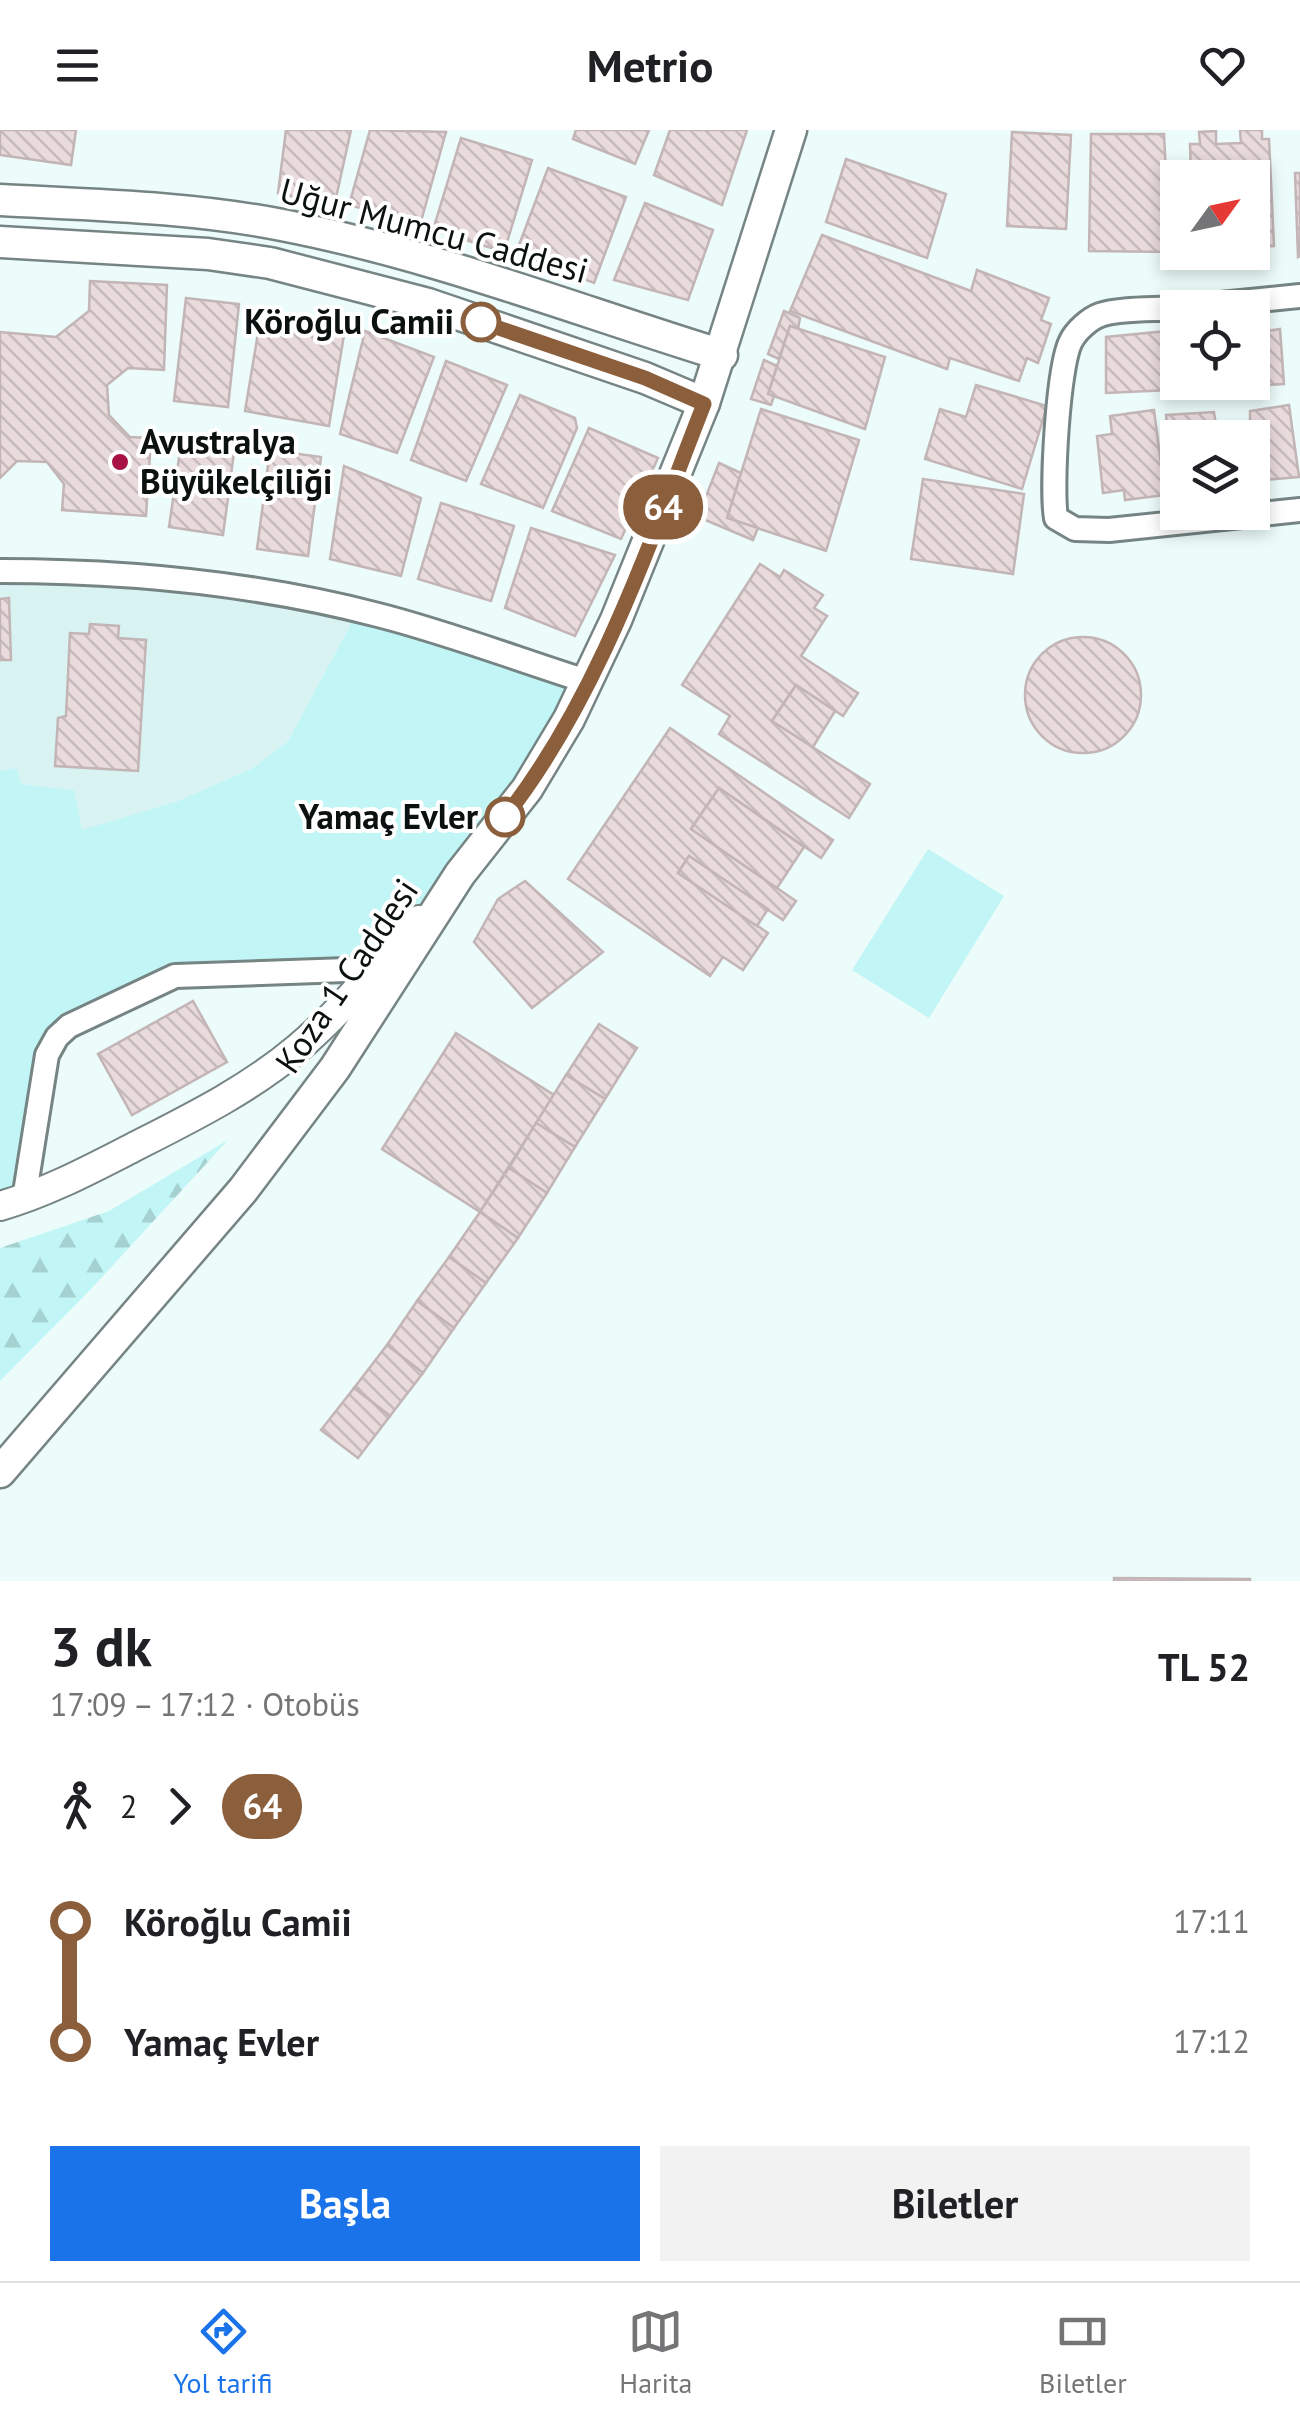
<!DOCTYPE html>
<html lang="tr">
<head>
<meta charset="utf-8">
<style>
  :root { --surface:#fff; --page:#f2f2f2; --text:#202124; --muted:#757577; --line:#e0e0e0; --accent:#1a73e8 }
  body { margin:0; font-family:"PT Sans",sans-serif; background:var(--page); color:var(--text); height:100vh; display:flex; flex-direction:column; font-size:38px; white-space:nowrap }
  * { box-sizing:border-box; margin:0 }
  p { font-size:32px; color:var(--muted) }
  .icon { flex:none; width:55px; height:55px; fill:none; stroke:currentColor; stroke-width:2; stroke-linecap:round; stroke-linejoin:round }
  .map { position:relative; height:1451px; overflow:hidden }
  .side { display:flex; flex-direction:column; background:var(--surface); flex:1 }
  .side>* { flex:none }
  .badge { padding:0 20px; border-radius:32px; font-size:35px; line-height:65px }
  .needle { width:65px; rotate:57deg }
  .fabs { position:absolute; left:1160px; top:30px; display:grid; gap:20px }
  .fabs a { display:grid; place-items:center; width:110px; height:110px; border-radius:0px; background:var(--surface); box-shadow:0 5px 15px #0003; font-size:50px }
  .map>.badge { position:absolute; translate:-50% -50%; box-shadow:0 0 0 5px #fff }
  .legs { display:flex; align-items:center; gap:15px; height:110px; padding:0 50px; font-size:32px }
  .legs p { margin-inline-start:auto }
  .overview { display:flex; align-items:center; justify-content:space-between; height:170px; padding:0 50px }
  h1 { font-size:55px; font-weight:700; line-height:75px }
  .action { display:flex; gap:20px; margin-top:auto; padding:20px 50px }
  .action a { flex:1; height:115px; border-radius:0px; background:var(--accent); color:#fff; font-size:40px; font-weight:700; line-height:115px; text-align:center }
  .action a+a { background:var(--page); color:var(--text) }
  ul { padding:0 50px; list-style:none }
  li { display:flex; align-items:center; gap:35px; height:120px; font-size:38px }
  li i { display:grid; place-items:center; width:15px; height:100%; margin:0 12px; background:currentColor }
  li i::after { content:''; width:25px; height:25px; margin:-12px; border:8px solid; border-radius:50%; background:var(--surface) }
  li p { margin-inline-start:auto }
  li:first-child i { background:linear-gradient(#0000 50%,currentColor 0) }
  li:last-child i { background:linear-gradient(currentColor 50%,#0000 0) }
  header { display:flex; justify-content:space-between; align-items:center; height:130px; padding:0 50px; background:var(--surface); font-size:45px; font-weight:700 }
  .tabs { display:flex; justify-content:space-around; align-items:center; height:140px; border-top:2px solid var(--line); background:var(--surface); font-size:28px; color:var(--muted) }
  .tabs a { display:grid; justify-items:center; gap:5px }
  .tabs .current { color:var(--accent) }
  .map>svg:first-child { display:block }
  .built { fill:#d9f3f2 }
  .green { fill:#c2f5f5 }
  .forest { fill:url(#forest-firs) }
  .building { fill:url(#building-back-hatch); stroke:#c3b5b6; stroke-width:2.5 }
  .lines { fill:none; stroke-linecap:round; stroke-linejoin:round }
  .minor-casing { stroke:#768484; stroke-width:28 }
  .tertiary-casing { stroke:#768484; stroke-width:32 }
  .secondary-casing { stroke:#768484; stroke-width:35 }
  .minor { stroke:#fff; stroke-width:22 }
  .tertiary { stroke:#fff; stroke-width:28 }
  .secondary { stroke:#fff; stroke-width:30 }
  .line-1-casing { stroke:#fff; stroke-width:22 }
  .line-1 { stroke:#8b5e3c; stroke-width:15 }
  .stop-1-dot { fill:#fff; stroke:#8b5e3c; stroke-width:5 }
  .poi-dot { fill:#a71143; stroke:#fff; stroke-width:4 }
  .labels { text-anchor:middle; stroke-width:8; stroke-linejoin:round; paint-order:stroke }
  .street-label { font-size:35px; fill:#0b1010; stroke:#fff }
  .stop-label { font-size:35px; font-weight:bold; fill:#0b1010; stroke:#fff; text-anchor:end }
  .poi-label { font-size:35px; font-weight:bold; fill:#0b1010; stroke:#fff; text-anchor:start }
</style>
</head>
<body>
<header><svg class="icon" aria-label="menu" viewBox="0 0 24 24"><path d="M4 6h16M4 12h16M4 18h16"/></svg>Metrio<svg class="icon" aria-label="heart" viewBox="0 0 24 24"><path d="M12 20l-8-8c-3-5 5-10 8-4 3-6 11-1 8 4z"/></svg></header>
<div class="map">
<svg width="1300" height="1451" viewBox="0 0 1300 1451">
  <defs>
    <pattern id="forest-firs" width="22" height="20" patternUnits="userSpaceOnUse" patternTransform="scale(2.5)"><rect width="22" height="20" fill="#c2f5f5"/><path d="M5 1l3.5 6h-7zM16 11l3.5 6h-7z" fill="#a5d1d1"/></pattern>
    <pattern id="building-back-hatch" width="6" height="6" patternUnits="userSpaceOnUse" patternTransform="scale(2.5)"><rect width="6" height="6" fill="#e9dadc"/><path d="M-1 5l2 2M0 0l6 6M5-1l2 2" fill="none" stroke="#c6babc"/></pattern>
  </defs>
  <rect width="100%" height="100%" fill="#ecfcfb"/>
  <path class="built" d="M0,441L358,481L288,611L253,638L178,671L82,701L73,660L21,654L17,639L0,641Z"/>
  <g class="green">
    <path d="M358,481L589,552L375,839L175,846L57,907L24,1069L0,1076V641L17,638L21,654L74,660L82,700L178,671L253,638L288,611Z"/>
    <path d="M928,719L1004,766L929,888L852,840Z"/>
  </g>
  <path class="forest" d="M228,1010L92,1158L0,1251V1118L109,1081Z"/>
  <g class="building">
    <path d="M0,0H76L71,35L0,25Z"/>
    <path d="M286,0H351L334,77L278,63Z"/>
    <path d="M370,0L446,2L420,95L349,75Z"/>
    <path d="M576,0H649L635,34L573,9Z"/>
    <path d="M670,0H747L722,75L654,45Z"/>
    <path d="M1240,0H1262V9H1269L1274,116L1252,117V48H1191L1190,14H1200L1199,2L1216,1V14L1241,13Z"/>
    <path d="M1012,2L1071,5L1066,99L1007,96Z"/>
    <path d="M1091,4H1164L1170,122L1089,121Z"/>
    <path d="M461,8L532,30L504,122L433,100Z"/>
    <path d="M846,29L946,64L927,128L826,92Z"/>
    <path d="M548,38L626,67L594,153L516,123Z"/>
    <path d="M1295,43H1300V126L1298,127Z"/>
    <path d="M645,73L713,100L688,170L614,150Z"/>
    <path d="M822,105L971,161L977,140L1049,168L1041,190L1051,194L1038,233L1027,228L1019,251L950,228L947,239L790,181Z"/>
    <path d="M90,151L167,155L164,240L128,238L107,255L109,285L130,307L151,308L146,386L62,380L64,354L47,332L17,331L0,348V202L56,207L89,181Z"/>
    <path d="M186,168L239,174L228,277L174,271Z"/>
    <path d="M784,181L800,188L798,199L790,196L779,229L768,224Z"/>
    <path d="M261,185L345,199L329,296L245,281Z"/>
    <path d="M790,196L885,227L865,299L768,264Z"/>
    <path d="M1280,199L1284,254L1210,258V252H1252V203Z"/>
    <path d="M1178,200V252H1192L1193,259L1106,263V207Z"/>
    <path d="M365,201L434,227L397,323L340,304Z"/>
    <path d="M764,230L777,236L768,264L774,266L771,275L751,269Z"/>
    <path d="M446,231L507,255L466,351L411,330Z"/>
    <path d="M976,255L1047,276L1022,359L925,329L940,279L966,287Z"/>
    <path d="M520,265L575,288L577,298L543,378L481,354Z"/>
    <path d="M1289,275L1299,347L1252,351V308H1178V359H1174L1166,285L1214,282L1217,302L1250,297V281Z"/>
    <path d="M761,279L859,310L826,421L727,388Z"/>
    <path d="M1154,280L1165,365L1125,370L1124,360L1103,363L1097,306L1112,304L1110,286Z"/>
    <path d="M589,298L658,328L621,409L552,381Z"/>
    <path d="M182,307L235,315L223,405L169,397Z"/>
    <path d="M270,320L321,327L308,426L257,419Z"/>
    <path d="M719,333L741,343L727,388L758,398L753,410L698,387Z"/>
    <path d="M344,336L421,368L401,446L330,429Z"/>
    <path d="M923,349L1024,364L1013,444L911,429Z"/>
    <path d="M441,373L514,396L491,471L418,449Z"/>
    <path d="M531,398L615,425L575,506L505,478Z"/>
    <path d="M760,434L780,447L784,440L823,465L814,478L827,486L801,526L858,563L843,586L796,555L772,591L870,654L849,688L719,604L730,586L682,555Z"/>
    <path d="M9,468L11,530H0V469Z"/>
    <path d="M90,494L119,496L118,508L146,510L138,641L55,636L58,588L66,586L70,503L89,504Z"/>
    <circle cx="1083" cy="565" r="58"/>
    <path d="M796,555L835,581L813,617L772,591Z"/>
    <path d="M670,598L833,710L821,728L719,658L691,699L796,771L783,790L689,726L678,743L768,803L743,840L723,827L710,846L568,749Z"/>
    <path d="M719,658L804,717L777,758L691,699Z"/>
    <path d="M689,726L768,779L757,796L678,743Z"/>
    <path d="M525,751L603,822L532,878L474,812L498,769Z"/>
    <path d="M193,871L227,932L132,985L98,924Z"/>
    <path d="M599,894L637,918L605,969L566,945Z"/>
    <path d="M456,903L554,965L480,1082L382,1019Z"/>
    <path d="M566,945L605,969L575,1017L536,993Z"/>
    <path d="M536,993L575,1017L547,1063L509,1038Z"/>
    <path d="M509,1038L547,1063L518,1108L480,1082Z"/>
    <path d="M480,1082L518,1108L486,1153L449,1127Z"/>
    <path d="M449,1127L486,1153L454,1198L417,1171Z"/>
    <path d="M417,1171L454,1198L423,1243L387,1215Z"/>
    <path d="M387,1215L423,1243L390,1286L354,1258Z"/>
    <path d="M354,1258L390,1286L358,1328L321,1300Z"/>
    <path d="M1114,1448L1250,1449V1451H1114Z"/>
  </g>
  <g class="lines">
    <defs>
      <g id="minor">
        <path d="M1178,178C1156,180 1120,178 1100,185C1089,189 1076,201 1071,211C1058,235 1051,359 1056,388L1075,399L1109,400L1300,380"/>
        <path d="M1180,178L1300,166"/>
        <path d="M0,441C126,441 255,453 378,485C449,503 519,530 589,552"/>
        <path d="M24,1069L47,925L57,907L69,896L175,846L375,839"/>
      </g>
      <path id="tertiary" d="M0,1076C46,1063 91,1039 134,1017C191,988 248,960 298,918C343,880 380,833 419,790"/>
      <g id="secondary">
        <path d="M0,70C94,75 190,77 282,95C432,124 576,180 722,225"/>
        <path d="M0,112L208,124L270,133L428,174L645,248L704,273"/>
        <path d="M0,1342L243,1060L335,938L460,744L527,659L569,589L616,490L704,273L791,0"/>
      </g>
    </defs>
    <use href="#minor" class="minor-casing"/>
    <use href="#tertiary" class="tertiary-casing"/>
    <use href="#secondary" class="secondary-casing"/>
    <use href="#minor" class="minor"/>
    <use href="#tertiary" class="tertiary"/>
    <use href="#secondary" class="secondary"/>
  </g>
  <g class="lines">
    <defs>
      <path id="line-1" d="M481,192L645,248L704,274C649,414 599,567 505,687"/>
    </defs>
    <use href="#line-1" class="line-1-casing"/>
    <use href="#line-1" class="line-1"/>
  </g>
  <g class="stop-1-dot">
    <circle cx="481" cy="192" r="18"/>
    <circle cx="505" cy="687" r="18"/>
  </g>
  <circle class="poi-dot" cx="120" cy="332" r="10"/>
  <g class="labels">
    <g class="street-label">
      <text transform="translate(434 101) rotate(15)" y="12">Uğur Mumcu Caddesi</text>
      <text transform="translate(347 846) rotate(-56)" y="12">Koza 1 Caddesi</text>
    </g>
    <g class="stop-label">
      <text x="454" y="204">Köroğlu Camii</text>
      <text x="478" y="699">Yamaç Evler</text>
    </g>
    <g class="poi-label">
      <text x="140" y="324">Avustralya<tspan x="140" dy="40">Büyükelçiliği</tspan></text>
    </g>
  </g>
</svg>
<div class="fabs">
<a><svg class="needle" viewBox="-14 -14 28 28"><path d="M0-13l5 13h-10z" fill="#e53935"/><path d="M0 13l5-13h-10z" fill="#757577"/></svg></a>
<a><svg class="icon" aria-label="locate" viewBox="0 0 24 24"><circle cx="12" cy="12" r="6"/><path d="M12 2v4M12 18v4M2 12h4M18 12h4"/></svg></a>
<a><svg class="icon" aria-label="layers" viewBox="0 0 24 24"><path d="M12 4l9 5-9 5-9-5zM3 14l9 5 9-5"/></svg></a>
</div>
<b class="badge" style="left:663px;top:377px;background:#8b5e3c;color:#fff">64</b>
</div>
<section class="side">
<div class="overview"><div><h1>3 dk</h1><p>17:09 – 17:12 · Otobüs</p></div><b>TL 52</b></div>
<div class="legs"><svg class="icon" aria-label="walk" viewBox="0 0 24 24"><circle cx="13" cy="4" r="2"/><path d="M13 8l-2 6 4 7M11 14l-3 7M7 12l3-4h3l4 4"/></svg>2<svg class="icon" aria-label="forward" viewBox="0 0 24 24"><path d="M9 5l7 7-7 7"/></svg><b class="badge" style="background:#8b5e3c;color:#fff">64</b></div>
<ul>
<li><i style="color:#8b5e3c"></i><b>Köroğlu Camii</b><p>17:11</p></li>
<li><i style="color:#8b5e3c"></i><b>Yamaç Evler</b><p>17:12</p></li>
</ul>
<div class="action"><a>Başla</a><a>Biletler</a></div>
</section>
<nav class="tabs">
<a class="current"><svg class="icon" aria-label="directions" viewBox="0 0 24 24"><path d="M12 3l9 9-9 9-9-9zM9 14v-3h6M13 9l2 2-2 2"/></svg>Yol tarifi</a>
<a><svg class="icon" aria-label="map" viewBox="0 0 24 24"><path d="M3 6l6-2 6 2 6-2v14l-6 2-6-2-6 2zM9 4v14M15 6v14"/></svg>Harita</a>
<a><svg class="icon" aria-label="tickets" viewBox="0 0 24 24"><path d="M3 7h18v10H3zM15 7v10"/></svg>Biletler</a>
</nav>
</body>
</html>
